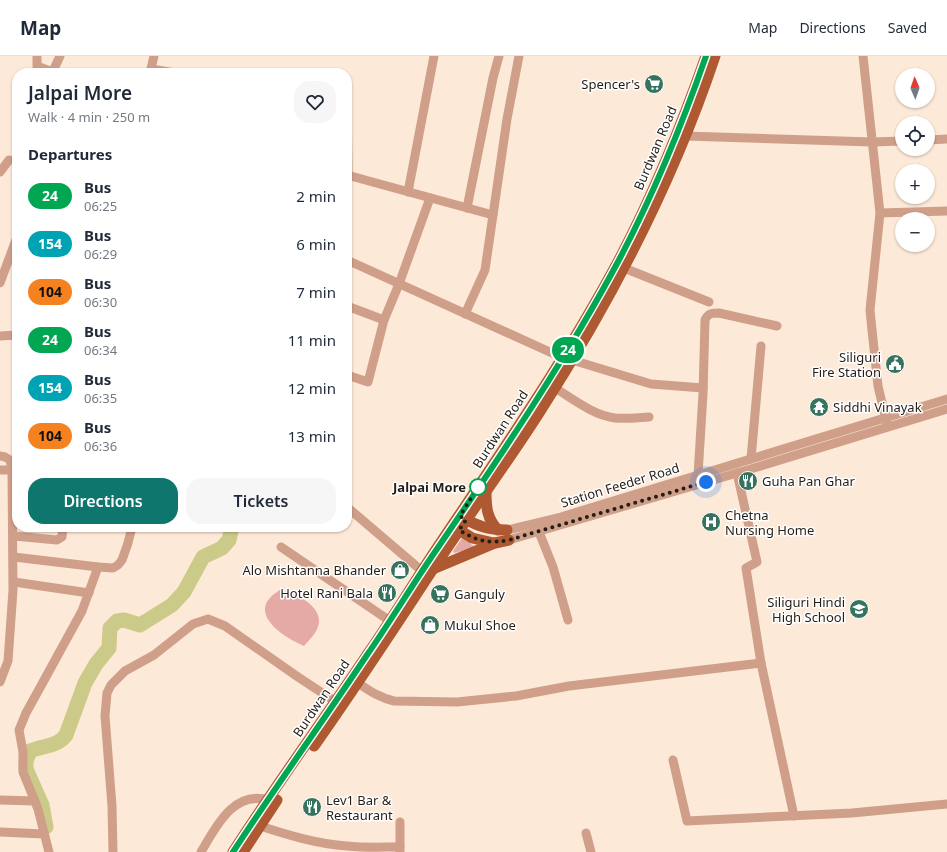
<!DOCTYPE html>
<html lang="en">
<head>
<meta charset="utf-8">
<style>
  :root { --surface:#fff; --page:#f6f6f7; --text:#1f2937; --muted:#747a83; --line:#e0e1e3; --accent:#0f766e }
  body { margin:0; font-family:"Noto Sans",sans-serif; background:var(--page); color:var(--text); height:100vh; display:flex; flex-direction:column; font-size:15px; white-space:nowrap }
  * { box-sizing:border-box; margin:0 }
  p { font-size:13px; color:var(--muted) }
  .icon { flex:none; width:22px; height:22px; fill:none; stroke:currentColor; stroke-width:2; stroke-linecap:round; stroke-linejoin:round }
  .map { position:relative; flex:1; overflow:hidden }
  .side { position:absolute; left:12px; top:12px; width:340px; height:464px; display:flex; flex-direction:column; background:var(--surface); border-radius:16px; box-shadow:0 1px 3px #0004 }
  .side>* { flex:none }
  .badge { padding:0 8px; border-radius:13px; font-size:14px; line-height:26px }
  .needle { width:26px; rotate:358deg }
  .tools { position:absolute; left:895px; top:12px; display:grid; gap:8px }
  .tools a { display:grid; place-items:center; width:40px; height:40px; border-radius:50%; background:var(--surface); box-shadow:0 1px 3px #0004; font-size:20px }
  .you { position:absolute; width:20px; height:20px; margin:-10px; border:3px solid #fff; border-radius:50%; background:#1a73e8; box-shadow:0 0 0 6px #1a73e833 }
  .map>.badge { position:absolute; translate:-50% -50%; box-shadow:0 0 0 2px #fff }
  h2 { padding:0 16px; font-size:15px; line-height:36px }
  .round { display:grid; place-items:center; flex:none; width:42px; height:42px; border-radius:16px; background:var(--page) }
  .headline { display:flex; align-items:center; justify-content:space-between; height:68px; padding:0 16px }
  h1 { font-size:19px; font-weight:600; line-height:30px }
  .primary-button { display:flex; gap:8px; margin-top:auto; padding:8px 16px }
  .primary-button a { flex:1; height:46px; border-radius:16px; background:var(--accent); color:#fff; font-size:16px; font-weight:600; line-height:46px; text-align:center }
  .primary-button a+a { background:var(--page); color:var(--text) }
  ul { padding:0; list-style:none }
  li { display:flex; align-items:center; gap:12px; height:48px; padding:0 16px }
  li div { flex:1 }
  li b { display:block; font-size:15px }
  li em { font-style:normal }
  li .badge { min-width:44px; font-weight:700; text-align:center }
  header { display:flex; align-items:center; gap:24px; box-sizing:border-box; height:56px; padding:0 20px; background:var(--surface); border-bottom:1px solid var(--line) }
  header strong { font-size:19px }
  nav { display:flex; gap:22px; margin-inline-start:auto; font-size:14px }
  .map>svg:first-child { display:block }
  .green { fill:#e6aaa6 }
  .lines { fill:none; stroke-linecap:round; stroke-linejoin:round }
  .river { stroke:#ccca88; stroke-width:15 }
  .minor { stroke:#d09f8a; stroke-width:9 }
  .major { stroke:#af5932; stroke-width:11 }
  .line-casing { stroke:#fff; stroke-width:9 }
  .line { stroke:#00a651; stroke-width:6 }
  .walk { stroke:#251e17; stroke-width:4; stroke-dasharray:0 7.2 }
  .stop-dot { fill:#fff; stroke:#00a651; stroke-width:2 }
  .labels { text-anchor:middle; stroke-width:3; stroke-linejoin:round; paint-order:stroke }
  .poi-label { font-size:13px; fill:#251e17; stroke:#fff; text-anchor:start }
  .street-label { font-size:13px; fill:#251e17; stroke:#fff }
  .stop-label { font-size:13px; font-weight:bold; fill:#251e17; stroke:#fff; text-anchor:end }
</style>
</head>
<body>
<header>
<strong>Map</strong>
<nav><a>Map</a><a>Directions</a><a>Saved</a></nav>
</header>
<div class="map">
<svg width="947" height="796" viewBox="0 0 947 796">
  <rect width="100%" height="100%" fill="#fde9d8"/>
  <g class="green">
    <path d="M462,482L475,491L474,492L454,497L453,495Z"/>
    <path d="M280,534C294,537 320,548 319,566C318,576 310,583 304,590C281,580 244,555 280,534Z"/>
  </g>
  <g class="lines">
    <path class="river" d="M46,771L42,749L26,713V705L30,695C42,690 59,690 66,679L85,627L96,608L109,592L110,572L117,565L124,564L140,569L172,549L184,536L203,501L222,492L229,484L232,471"/>
    <g class="minor">
      <path d="M37,0V10L55,17"/>
      <path d="M863,0L880,157L870,254L872,274L878,330L887,368"/>
      <path d="M151,13L175,17"/>
      <path d="M53,15L60,0"/>
      <path d="M150,17L154,0"/>
      <path d="M347,46L348,119"/>
      <path d="M685,80L872,86L902,85"/>
      <path d="M928,84L947,83"/>
      <path d="M0,116L9,104"/>
      <path d="M347,119L493,159"/>
      <path d="M408,136L434,0"/>
      <path d="M467,152L493,22L499,0"/>
      <path d="M880,157L947,155"/>
      <path d="M347,204L563,302"/>
      <path d="M624,212L709,246"/>
      <path d="M0,227L17,181"/>
      <path d="M347,250L384,264"/>
      <path d="M465,258L485,214L507,63L519,0"/>
      <path d="M0,280L17,279"/>
      <path d="M572,304L651,328L703,332"/>
      <path d="M347,319L368,326L384,264L399,228L430,142"/>
      <path d="M555,332C573,343 593,359 615,362C626,363 638,362 649,361"/>
      <path d="M0,400L5,401L10,404L12,414L13,534L8,605L0,626"/>
      <path d="M751,403L761,290"/>
      <path d="M0,414H17"/>
      <path d="M737,417L757,506L746,512L761,607L794,760"/>
      <path d="M698,419L703,338L705,264C708,257 712,257 719,257L777,270"/>
      <path d="M347,451L422,515"/>
      <path d="M507,474L561,461L947,343"/>
      <path d="M539,476L553,511L568,564"/>
      <path d="M14,480L57,484L62,481L63,471"/>
      <path d="M509,484L754,412L947,353"/>
      <path d="M281,491L390,565"/>
      <path d="M14,501L98,511L113,512L118,509L122,504L128,487L132,471"/>
      <path d="M14,526L89,537"/>
      <path d="M358,627C370,635 380,642 394,645L457,646L516,640L569,630L761,607"/>
      <path d="M673,704L687,765L852,757L947,748"/>
      <path d="M0,744L35,745"/>
      <path d="M400,766V796"/>
      <path d="M260,770C288,779 317,788 347,790C365,792 383,791 400,791"/>
      <path d="M0,776L44,778"/>
      <path d="M586,777L591,796"/>
      <path d="M49,796L38,753L23,716V696L19,674L26,657L42,628L82,555L98,511"/>
      <path d="M113,796L112,750L105,660L107,637L111,629L125,615L154,599L193,568L208,563L225,570L298,621L336,646"/>
      <path d="M201,796C216,771 233,734 269,744"/>
    </g>
    <g class="major">
      <path d="M486,436C486,451 487,463 498,474"/>
      <path d="M461,460C475,470 490,474 507,474"/>
      <path d="M453,470L472,482L494,487"/>
      <path d="M433,513L495,487L509,484"/>
      <path d="M314,690C355,632 394,572 433,513C468,460 505,410 539,357C611,245 673,126 715,0"/>
      <path d="M233,796C276,729 323,665 367,599C393,562 416,523 441,486C504,393 567,301 620,202C654,137 682,69 706,0"/>
      <path d="M243,796L277,744"/>
    </g>
  </g>
  <g class="lines">
    <defs>
      <path id="line" d="M233,796C276,730 323,665 367,599C392,563 414,526 439,490C503,396 567,302 620,202C654,137 682,69 706,0"/>
    </defs>
    <use href="#line" class="line-casing"/>
    <use href="#line" class="line"/>
    <path class="walk" d="M478,431L460,460L466,464L459,474C477,485 489,488 509,484L706,426"/>
  </g>
  <defs>
    <symbol id="supermarket-disc" viewBox="-11 -11 22 22"><circle r="9.5" fill="#35735f" stroke="#fff"/><path d="M-6-5.5h2.5l.6 2H6L4.5 2H-2.5L-4.4-4H-6ZM-1.5 3.2a1.3 1.3 0 1 0 .1 0ZM3 3.2a1.3 1.3 0 1 0 .1 0Z" fill="#fff"/></symbol>
    <symbol id="civic-disc" viewBox="-11 -11 22 22"><circle r="9.5" fill="#35735f" stroke="#fff"/><path d="M-.6-6.5H3V-4.5H.6V-3L4-1V1h2V6H-6V1h2V-1L-.6-3ZM-1.2 2.5V6h2.4V2.5Z" fill="#fff"/></symbol>
    <symbol id="temple-disc" viewBox="-11 -11 22 22"><circle r="9.5" fill="#35735f" stroke="#fff"/><path d="M0-6L5-2H3V0L6.5 2.5H4V6H1.5V3h-3V6H-4V2.5H-6.5L-3 0V-2H-5Z" fill="#fff"/></symbol>
    <symbol id="restaurant-disc" viewBox="-11 -11 22 22"><circle r="9.5" fill="#35735f" stroke="#fff"/><path d="M-5-6h1v4h1v-4h1v4h1v-4h1v5L-1.5 .5V6h-2V.5L-5-1ZM5-6V6H3V1.5H1.5Q1.5-4 5-6Z" fill="#fff"/></symbol>
    <symbol id="hospital-disc" viewBox="-11 -11 22 22"><circle r="9.5" fill="#35735f" stroke="#fff"/><path d="M-5-5h3v3.5h4V-5h3V5h-3V1.5h-4V5h-3Z" fill="#fff"/></symbol>
    <symbol id="shop-disc" viewBox="-11 -11 22 22"><circle r="9.5" fill="#35735f" stroke="#fff"/><path d="M-5-2.5h2.3a2.7 3.5 0 0 1 5.4 0H5L5.5 6h-11ZM-1.5-2.5h3a1.5 2.3 0 0 0-3 0Z" fill="#fff"/></symbol>
    <symbol id="school-disc" viewBox="-11 -11 22 22"><circle r="9.5" fill="#35735f" stroke="#fff"/><path d="M0-5L7-2L0 1L-7-2ZM-4 1L0 2.5L4 1V4Q0 6-4 4Z" fill="#fff"/></symbol>
  </defs>
  <g fill-rule="evenodd">
    <use href="#supermarket-disc" x="643" y="17" width="22" height="22"/>
    <use href="#civic-disc" x="884" y="297" width="22" height="22"/>
    <use href="#temple-disc" x="808" y="340" width="22" height="22"/>
    <use href="#restaurant-disc" x="737" y="414" width="22" height="22"/>
    <use href="#hospital-disc" x="700" y="455" width="22" height="22"/>
    <use href="#shop-disc" x="389" y="503" width="22" height="22"/>
    <use href="#restaurant-disc" x="376" y="526" width="22" height="22"/>
    <use href="#supermarket-disc" x="429" y="527" width="22" height="22"/>
    <use href="#school-disc" x="848" y="542" width="22" height="22"/>
    <use href="#shop-disc" x="419" y="558" width="22" height="22"/>
    <use href="#restaurant-disc" x="301" y="740" width="22" height="22"/>
  </g>
  <circle class="stop-dot" cx="478" cy="431" r="8"/>
  <g class="labels">
    <g class="poi-label">
      <text x="640" y="33" text-anchor="end">Spencer's</text>
      <text x="881" y="306" text-anchor="end">Siliguri<tspan x="881" dy="15">Fire Station</tspan></text>
      <text x="833" y="356">Siddhi Vinayak</text>
      <text x="762" y="430">Guha Pan Ghar</text>
      <text x="725" y="464">Chetna<tspan x="725" dy="15">Nursing Home</tspan></text>
      <text x="386" y="519" text-anchor="end">Alo Mishtanna Bhander</text>
      <text x="373" y="542" text-anchor="end">Hotel Rani Bala</text>
      <text x="454" y="543">Ganguly</text>
      <text x="845" y="551" text-anchor="end">Siliguri Hindi<tspan x="845" dy="15">High School</tspan></text>
      <text x="444" y="574">Mukul Shoe</text>
      <text x="326" y="749">Lev1 Bar &amp;<tspan x="326" dy="15">Restaurant</tspan></text>
    </g>
    <g class="street-label">
      <text transform="translate(655 92) rotate(-67)" y="5">Burdwan Road</text>
      <text transform="translate(500 373) rotate(-57)" y="5">Burdwan Road</text>
      <text transform="translate(620 429) rotate(-17)" y="5">Station Feeder Road</text>
      <text transform="translate(321 642) rotate(-56)" y="5">Burdwan Road</text>
    </g>
    <g class="stop-label">
      <text x="466" y="436">Jalpai More</text>
    </g>
  </g>
</svg>
<div class="tools">
<a><svg class="needle" viewBox="-14 -14 28 28"><path d="M0-13l5 13h-10z" fill="#e53935"/><path d="M0 13l5-13h-10z" fill="#747a83"/></svg></a>
<a><svg class="icon" aria-label="locate" viewBox="0 0 24 24"><circle cx="12" cy="12" r="6"/><path d="M12 2v4M12 18v4M2 12h4M18 12h4"/></svg></a>
<a>+</a>
<a>−</a>
</div>
<div class="you" style="left:706px;top:426px"></div>
<b class="badge" style="left:568px;top:294px;background:#00a651;color:#fff">24</b>
<section class="side">
<div class="headline"><div><h1>Jalpai More</h1><p>Walk · 4 min · 250 m</p></div><a class="round"><svg class="icon" aria-label="heart" viewBox="0 0 24 24"><path d="M12 20l-8-8c-3-5 5-10 8-4 3-6 11-1 8 4z"/></svg></a></div>
<h2>Departures</h2>
<ul>
<li><span class="badge" style="background:#00a651;color:#fff">24</span><div><b>Bus</b><p>06:25</p></div><em>2 min</em></li>
<li><span class="badge" style="background:#00a3b4;color:#fff">154</span><div><b>Bus</b><p>06:29</p></div><em>6 min</em></li>
<li><span class="badge" style="background:#f58220;color:#111">104</span><div><b>Bus</b><p>06:30</p></div><em>7 min</em></li>
<li><span class="badge" style="background:#00a651;color:#fff">24</span><div><b>Bus</b><p>06:34</p></div><em>11 min</em></li>
<li><span class="badge" style="background:#00a3b4;color:#fff">154</span><div><b>Bus</b><p>06:35</p></div><em>12 min</em></li>
<li><span class="badge" style="background:#f58220;color:#111">104</span><div><b>Bus</b><p>06:36</p></div><em>13 min</em></li>
</ul>
<div class="primary-button"><a>Directions</a><a>Tickets</a></div>
</section>
</div>
</body>
</html>
